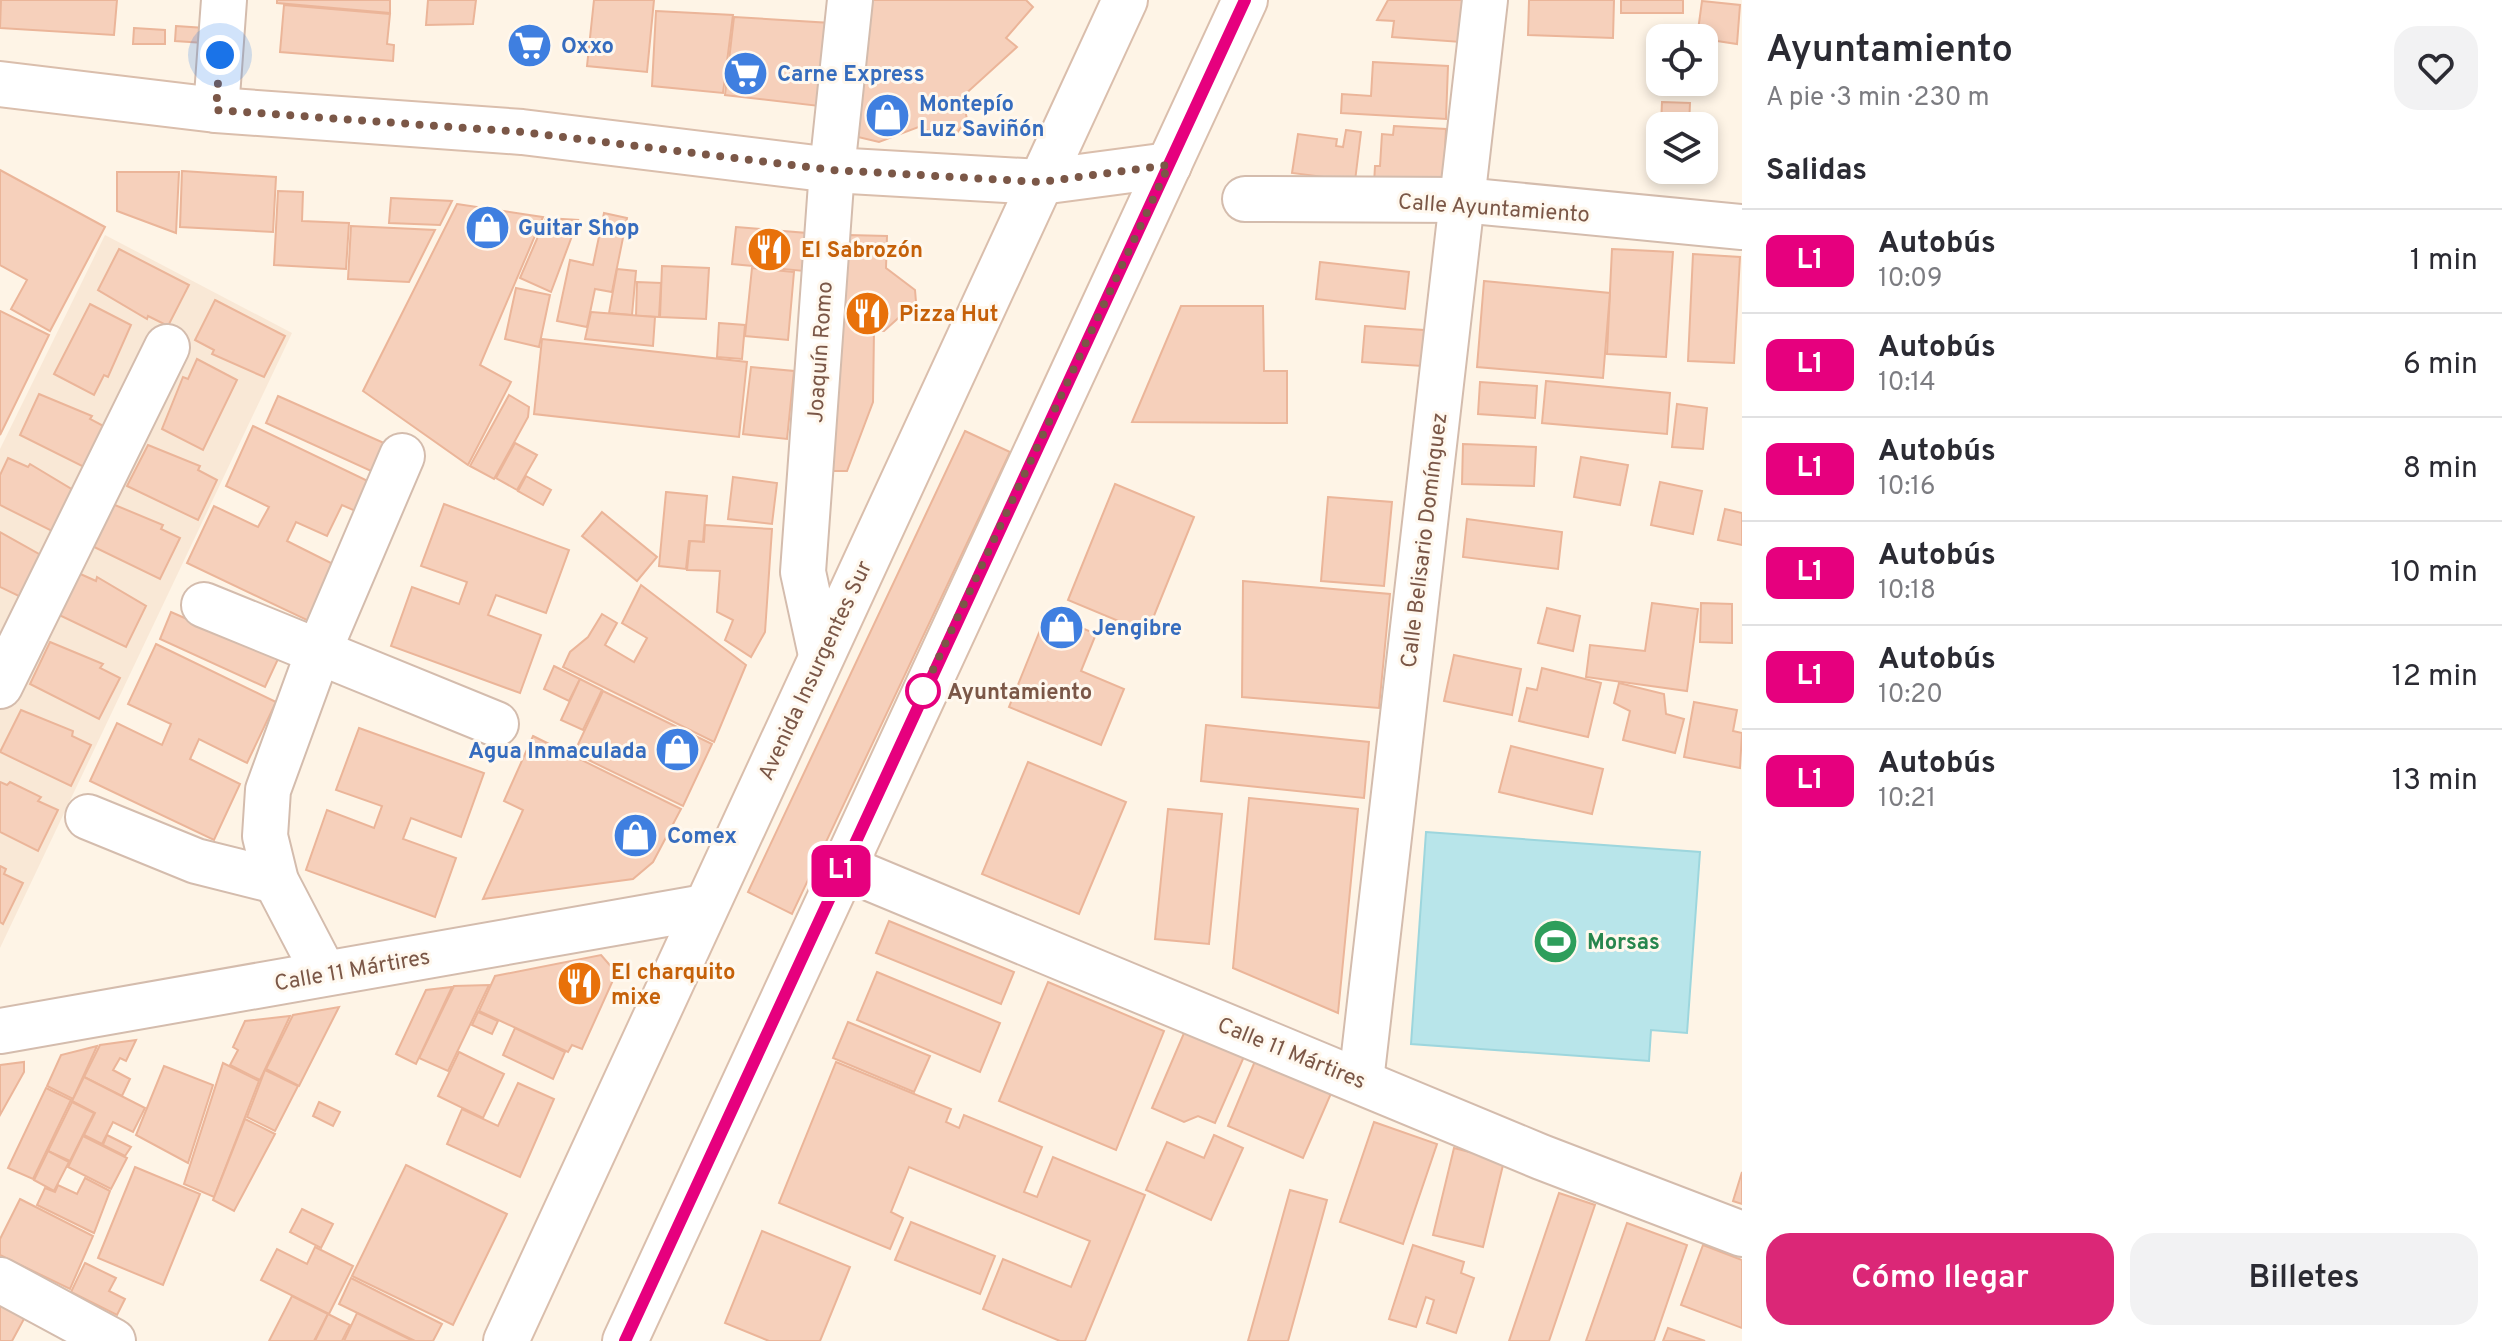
<!DOCTYPE html>
<html lang="es">
<head>
<meta charset="utf-8">
<style>
  :root { --surface:#fff; --page:#f2f2f3; --text:#2b2b33; --muted:#7c7c81; --line:#e1e1e2; --accent:#db2777 }
  body { margin:0; font-family:Overpass,sans-serif; background:var(--page); color:var(--text); height:100vh; display:flex; flex-direction:column; font-size:30px; white-space:nowrap }
  * { box-sizing:border-box; margin:0 }
  p { font-size:26px; color:var(--muted) }
  .icon { flex:none; width:44px; height:44px; fill:none; stroke:currentColor; stroke-width:2; stroke-linecap:round; stroke-linejoin:round }
  .map { position:relative; flex:1; overflow:hidden }
  .sheet { display:flex; flex-direction:column; background:var(--surface); width:760px }
  .sheet>* { flex:none }
  .badge { padding:0 16px; border-radius:12px; font-size:28px; line-height:52px }
  .controls { position:absolute; left:1646px; top:24px; display:grid; gap:16px }
  .controls a { display:grid; place-items:center; width:72px; height:72px; border-radius:16px; background:var(--surface); box-shadow:0 4px 12px #0003; font-size:40px }
  .you { position:absolute; width:40px; height:40px; margin:-20px; border:6px solid #fff; border-radius:50%; background:#1a73e8; box-shadow:0 0 0 12px #1a73e833 }
  .map>.badge { position:absolute; translate:-50% -50%; box-shadow:0 0 0 4px #fff }
  h2 { padding:0 24px; font-size:30px; line-height:72px }
  .round { display:grid; place-items:center; flex:none; width:84px; height:84px; border-radius:24px; background:var(--page) }
  .overview { display:flex; align-items:center; justify-content:space-between; height:136px; padding:0 24px }
  h1 { font-size:38px; font-weight:600; line-height:60px }
  .primary-button { display:flex; gap:16px; margin-top:auto; padding:16px 24px }
  .primary-button a { flex:1; height:92px; border-radius:24px; background:var(--accent); color:#fff; font-size:32px; font-weight:600; line-height:92px; text-align:center }
  .primary-button a+a { background:var(--page); color:var(--text) }
  ul { padding:0; list-style:none }
  li { display:flex; align-items:center; gap:24px; height:104px; padding:0 24px; border-top:2px solid var(--line) }
  li div { flex:1 }
  li b { display:block; font-size:30px }
  li em { font-style:normal }
  li .badge { min-width:88px; font-weight:700; text-align:center }
  main { display:flex; flex:1; min-height:0 }
  .map>svg:first-child { display:block }
  .residential { fill:#f9e8d6 }
  .water { fill:#b8e5ea; stroke:#9dd6dd; stroke-width:2 }
  .building { fill:#f6d0bb; stroke:#ebb599; stroke-width:2 }
  .lines { fill:none; stroke-linecap:round; stroke-linejoin:round }
  .street-casing { stroke:#d4bcad; stroke-width:48 }
  .secondary-casing { stroke:#dabeac; stroke-width:48 }
  .street { stroke:#fff; stroke-width:44 }
  .secondary { stroke:#fff; stroke-width:44 }
  .line-casing { stroke:#fff; stroke-width:18 }
  .line { stroke:#e6007e; stroke-width:12 }
  .walk { stroke:#7b5747; stroke-width:8; stroke-dasharray:0 14.4 }
  .stop-dot { fill:#fff; stroke:#e6007e; stroke-width:4 }
  .labels { text-anchor:middle; stroke-width:6; stroke-linejoin:round; paint-order:stroke }
  .shop-label { font-size:22px; font-weight:bold; fill:#366cbe; stroke:#fff8ee; text-anchor:start }
  .street-label { font-size:22px; fill:#7b5747; stroke:#fff8ee }
  .food-label { font-size:22px; font-weight:bold; fill:#c56008; stroke:#fff8ee; text-anchor:start }
  .stop-label { font-size:22px; font-weight:bold; fill:#7b5747; stroke:#fff8ee; text-anchor:start }
  .leisure-label { font-size:22px; font-weight:bold; fill:#27864d; stroke:#fff8ee; text-anchor:start }
</style>
</head>
<body>
<main>
<div class="map">
<svg width="1742" height="1341" viewBox="0 0 1742 1341">
  <rect width="100%" height="100%" fill="#fef4e6"/>
  <path class="residential" d="M105,235L292,333L0,948V449Z"/>
  <path class="water" d="M1426,832L1700,852L1687,1033L1651,1030L1649,1061L1411,1044Z"/>
  <g class="building">
    <path d="M1,0H117L114,35L0,28Z"/>
    <path d="M277,0H390V13L277,3Z"/>
    <path d="M428,0H476L473,24L426,25Z"/>
    <path d="M594,0H654L647,72L587,66Z"/>
    <path d="M872,0H1026L1033,7L1006,38L1017,47L962,97L967,119L957,133L934,135L921,126L879,142L858,137Z"/>
    <path d="M1388,0H1464L1461,42L1392,37L1394,21L1377,20Z"/>
    <path d="M1529,0H1614L1613,38L1528,35Z"/>
    <rect x="1621" y="0" width="62" height="13"/>
    <path d="M1702,1L1740,5L1737,44L1697,38Z"/>
    <path d="M284,5L390,14L387,44L394,45L393,61L280,52Z"/>
    <path d="M656,11L733,15L723,93L652,86Z"/>
    <path d="M734,17L831,23L819,106L725,95Z"/>
    <path d="M176,26L205,28L204,43L175,41Z"/>
    <path d="M134,28L165,30V44H133Z"/>
    <path d="M1373,62L1448,66L1446,119L1341,113L1342,94L1371,96Z"/>
    <path d="M1662,102L1690,103L1689,126H1661Z"/>
    <path d="M1394,126L1446,129L1443,188L1374,184L1375,166H1380L1382,134L1393,135Z"/>
    <path d="M1346,130L1361,132L1355,181L1292,173L1298,134L1337,139L1336,146L1343,147Z"/>
    <path d="M0,170L105,227L50,331L11,309L27,280L0,265Z"/>
    <path d="M182,171L276,177L273,232L180,227Z"/>
    <path d="M117,172H179L176,233L117,211Z"/>
    <path d="M278,191L303,192L302,221L349,223L346,269L274,265Z"/>
    <path d="M391,198L452,201L440,225L389,223Z"/>
    <path d="M457,204L543,217L480,365L511,382L468,465L363,391Z"/>
    <path d="M604,213L627,218L612,292L595,289L587,327L557,321L570,260L593,265Z"/>
    <path d="M546,218L578,220L551,292L520,278Z"/>
    <path d="M351,226L435,230L409,282L348,279Z"/>
    <path d="M736,227L807,233L804,271L732,264Z"/>
    <path d="M848,235L887,236L886,268L915,290L916,302L884,331L874,330L873,402L847,471H832Z"/>
    <path d="M119,249L189,285L168,326L148,316L147,319L98,290Z"/>
    <path d="M1612,249L1673,252L1666,357L1607,354Z"/>
    <path d="M1693,254L1740,257L1734,363L1688,361Z"/>
    <path d="M1320,262L1409,272L1405,309L1316,299Z"/>
    <path d="M662,266L709,268L706,319L660,317Z"/>
    <path d="M752,268L794,272L788,340L745,336Z"/>
    <path d="M617,269L636,271L632,315L609,313Z"/>
    <path d="M1484,281L1610,293L1603,378L1477,367Z"/>
    <path d="M637,282L661,283L659,317L636,316Z"/>
    <path d="M516,288L550,295L539,347L505,339Z"/>
    <path d="M215,300L285,336L264,377L212,354L214,350L195,340Z"/>
    <path d="M90,304L131,325L108,377L104,375L94,395L54,374Z"/>
    <path d="M1181,306H1263L1264,371H1287V423L1132,422Z"/>
    <path d="M0,311L49,335L0,435Z"/>
    <path d="M591,312L655,317L653,346L585,339Z"/>
    <path d="M719,323L745,325L742,359L717,357Z"/>
    <path d="M1365,326L1424,330L1422,366L1362,362Z"/>
    <path d="M542,339L747,362L739,437L534,414Z"/>
    <path d="M197,359L237,380L203,450L162,429L183,377L188,379Z"/>
    <path d="M751,367L794,371L787,439L743,434Z"/>
    <path d="M1546,381L1670,393L1667,434L1542,423Z"/>
    <path d="M1480,382L1537,386L1535,418L1478,414Z"/>
    <path d="M39,394L92,416L90,419L109,429L90,470L20,435Z"/>
    <path d="M509,395L529,407L528,417L494,479L470,466Z"/>
    <path d="M278,396L384,443L371,471L266,423Z"/>
    <path d="M1677,404L1707,408L1703,449L1672,447Z"/>
    <path d="M253,426L374,484L360,513L342,505L327,536L296,522L287,541L337,566L311,622L187,563L214,506L258,527L269,507L226,486Z"/>
    <path d="M965,431L1010,452L792,914L748,892Z"/>
    <path d="M515,443L537,455L517,490L496,478Z"/>
    <path d="M1463,444L1536,447L1534,486L1462,484Z"/>
    <path d="M148,445L200,466L198,470L217,480L198,520L127,486Z"/>
    <path d="M1581,457L1628,465L1620,505L1574,497Z"/>
    <path d="M8,458L28,467L30,464L78,493L58,534L0,505V475Z"/>
    <path d="M526,476L551,490L543,505L518,491Z"/>
    <path d="M733,477L777,483L772,524L728,519Z"/>
    <path d="M1660,482L1702,491L1693,534L1651,525Z"/>
    <path d="M1115,484L1194,517L1147,633L1068,600Z"/>
    <path d="M666,492L707,496L703,542L689,541L686,569L659,566Z"/>
    <path d="M1328,497L1392,502L1384,586L1321,581Z"/>
    <path d="M110,503L163,525L161,529L180,538L160,579L90,545Z"/>
    <path d="M444,504L569,550L546,613L496,595L488,615L541,635L520,693L391,646L412,587L459,604L467,582L421,566Z"/>
    <path d="M1725,509L1742,513V545L1718,540Z"/>
    <path d="M602,512L657,557L637,581L582,536Z"/>
    <path d="M1467,519L1562,532L1558,569L1463,557Z"/>
    <path d="M705,525L772,529L765,632L751,657L725,640L733,620L717,612L720,571L687,570L690,541L704,542Z"/>
    <path d="M0,532L46,558L25,599L0,587Z"/>
    <path d="M76,572L96,581L97,577L146,606L126,647L55,613Z"/>
    <path d="M1243,581L1390,594L1379,708L1242,697Z"/>
    <path d="M641,585L746,665L714,742L563,667L570,652L588,637L602,614L617,623L605,645L634,662L647,638L622,623Z"/>
    <path d="M1652,603L1698,609L1687,691L1586,677L1590,645L1645,651Z"/>
    <path d="M1701,603L1732,604V643L1700,642Z"/>
    <path d="M1547,608L1580,616L1573,651L1538,643Z"/>
    <path d="M171,612L278,659L265,687L160,639Z"/>
    <path d="M1047,613L1096,634L1081,671L1124,689L1101,745L1009,707Z"/>
    <path d="M50,642L103,664L100,668L120,678L99,719L30,684Z"/>
    <path d="M156,644L276,702L247,763L199,739L190,759L240,784L214,840L90,781L117,723L162,745L171,724L128,704Z"/>
    <path d="M1454,655L1521,669L1512,715L1444,701Z"/>
    <path d="M554,666L580,679L569,701L544,689Z"/>
    <path d="M1542,668L1601,683L1588,737L1519,721L1527,688L1537,690Z"/>
    <path d="M580,679L602,690L583,730L561,720Z"/>
    <path d="M1619,683L1664,694L1666,714L1684,719L1675,753L1623,740L1630,711L1614,703Z"/>
    <path d="M603,691L712,744L683,806L574,753Z"/>
    <path d="M1694,702L1737,710L1733,731L1742,733L1740,768L1684,757Z"/>
    <path d="M21,710L73,731L72,736L91,745L71,786L0,752Z"/>
    <path d="M1206,725L1369,742L1364,798L1201,781Z"/>
    <path d="M359,728L484,773L461,837L411,818L403,839L456,858L435,917L306,870L327,810L374,828L382,806L336,790Z"/>
    <path d="M533,736L681,809L653,862L633,879L483,899L523,810L504,801Z"/>
    <path d="M1511,746L1603,769L1592,814L1499,792Z"/>
    <path d="M1028,762L1126,802L1079,914L982,874Z"/>
    <path d="M0,782L7,785L10,782L41,797L38,801L58,810L38,851L0,832Z"/>
    <path d="M1249,798L1358,809L1338,1013L1233,968Z"/>
    <path d="M1168,809L1222,814L1209,944L1155,939Z"/>
    <path d="M0,866L6,869L4,874L23,883L3,924L0,922Z"/>
    <path d="M889,921L1014,972L1001,1004L876,953Z"/>
    <path d="M601,955L615,971L614,978L582,1049L572,1045L568,1052L479,1011L495,976Z"/>
    <path d="M877,972L1000,1023L980,1072L857,1020Z"/>
    <path d="M1048,982L1164,1031L1116,1150L999,1101Z"/>
    <path d="M489,985L448,1071L419,1058L454,986Z"/>
    <path d="M452,987L416,1064L396,1054L426,990Z"/>
    <path d="M339,1007L299,1086L266,1069L293,1015Z"/>
    <path d="M478,1012L498,1021L492,1034L472,1025Z"/>
    <path d="M290,1016L260,1080L230,1065L238,1050L233,1047L245,1021Z"/>
    <path d="M848,1022L930,1056L914,1092L833,1058Z"/>
    <path d="M1187,1026L1246,1052L1215,1123L1198,1116L1184,1122L1152,1108Z"/>
    <path d="M515,1028L565,1052L553,1079L503,1055Z"/>
    <path d="M136,1040L126,1061L120,1058L113,1070L130,1079L122,1096L84,1077L100,1045Z"/>
    <path d="M97,1046L73,1099L47,1086L61,1055Z"/>
    <path d="M1260,1049L1336,1082L1303,1158L1228,1126Z"/>
    <path d="M459,1052L504,1074L483,1118L438,1096Z"/>
    <path d="M24,1062V1072L0,1115V1065Z"/>
    <path d="M836,1062L951,1109L946,1122L959,1128L964,1115L1042,1147L1024,1192L1037,1197L1053,1157L1145,1195L1085,1341H1060L983,1309L1003,1259L1071,1287L1090,1241L909,1167L891,1212L903,1218L890,1249L779,1203Z"/>
    <path d="M223,1063L259,1081L214,1197L184,1184Z"/>
    <path d="M164,1066L213,1085L188,1163L136,1135Z"/>
    <path d="M265,1070L298,1086L275,1131L247,1117Z"/>
    <path d="M84,1077L145,1108L133,1132L113,1122L102,1144L84,1135L95,1113L72,1101Z"/>
    <path d="M518,1083L554,1099L520,1177L447,1144L462,1109L498,1126Z"/>
    <path d="M46,1088L71,1100L33,1179L8,1168Z"/>
    <path d="M72,1102L94,1113L70,1161L48,1151Z"/>
    <path d="M319,1102L340,1112L333,1126L313,1116Z"/>
    <path d="M245,1119L275,1134L234,1211L213,1200Z"/>
    <path d="M1374,1122L1437,1144L1403,1244L1340,1222Z"/>
    <path d="M107,1135L131,1147L125,1156L103,1145Z"/>
    <path d="M1214,1135L1243,1148L1211,1220L1146,1190L1167,1142L1204,1158Z"/>
    <path d="M83,1136L127,1158L111,1189L68,1167Z"/>
    <path d="M1454,1148L1504,1161L1483,1247L1433,1235Z"/>
    <path d="M48,1151L69,1162L54,1191L34,1180Z"/>
    <path d="M406,1165L507,1214L453,1325L352,1276Z"/>
    <path d="M135,1167L200,1194L163,1285L98,1258Z"/>
    <path d="M1742,1172V1204L1733,1201Z"/>
    <path d="M85,1178L110,1191L94,1233L37,1205L45,1188L55,1192L58,1185L77,1194Z"/>
    <path d="M1290,1190L1327,1200L1288,1341H1248Z"/>
    <path d="M1559,1193L1595,1205L1549,1341H1509Z"/>
    <path d="M20,1199L93,1236L70,1289L0,1255V1239Z"/>
    <path d="M302,1209L333,1224L321,1248L290,1232Z"/>
    <path d="M911,1222L995,1256L980,1294L895,1260Z"/>
    <path d="M1627,1223L1687,1245L1654,1341H1586Z"/>
    <path d="M762,1231L850,1267L820,1341H769L725,1323Z"/>
    <path d="M1413,1245L1464,1262L1461,1273L1474,1278L1456,1333L1427,1323L1434,1300L1426,1297L1416,1327L1389,1319Z"/>
    <path d="M1703,1245L1742,1260V1328L1681,1305Z"/>
    <path d="M315,1247L353,1266L329,1314L261,1280L277,1249L307,1264Z"/>
    <path d="M85,1263L116,1278L109,1291L125,1299L117,1315L71,1292Z"/>
    <path d="M351,1278L442,1324L433,1341H415L339,1304Z"/>
    <path d="M0,1289L31,1306L12,1341H0Z"/>
    <path d="M292,1296L328,1314L314,1341H269Z"/>
    <path d="M357,1313L413,1341H344Z"/>
    <path d="M328,1314L350,1325L342,1341H315Z"/>
    <path d="M1668,1328L1705,1341H1663Z"/>
  </g>
  <g class="lines">
    <defs>
      <g id="street">
        <path d="M216,110L224,0"/>
        <path d="M1245,199L1462,200L1742,227"/>
        <path d="M204,605L496,724"/>
        <path d="M821,655L803,572L832,170L850,0"/>
        <path d="M0,686L167,347"/>
        <path d="M88,817L196,861L276,881"/>
        <path d="M843,867L1541,1157L1742,1234"/>
        <path d="M324,973L276,881L265,836L268,790L318,653L402,456"/>
        <path d="M0,1031L705,907"/>
        <path d="M1361,1081L1485,0"/>
        <path d="M0,1280L113,1341"/>
      </g>
      <g id="secondary">
        <path d="M0,84L216,110L522,132L832,170L1041,182L1169,165"/>
        <path d="M506,1341L1125,0"/>
        <path d="M625,1341L1245,0"/>
      </g>
    </defs>
    <use href="#street" class="street-casing"/>
    <use href="#secondary" class="secondary-casing"/>
    <use href="#street" class="street"/>
    <use href="#secondary" class="secondary"/>
  </g>
  <g class="lines">
    <defs>
      <path id="line" d="M625,1341L1245,0"/>
    </defs>
    <use href="#line" class="line-casing"/>
    <use href="#line" class="line"/>
    <path class="walk" d="M220,55L216,110L522,132L832,170L1041,182L1169,165L918,702L923,691"/>
  </g>
  <defs>
    <symbol id="supermarket-disc" viewBox="-11 -11 22 22"><circle r="9.5" fill="#3f7fe0" stroke="#fff8ee"/><path d="M-6-5.5h2.5l.6 2H6L4.5 2H-2.5L-4.4-4H-6ZM-1.5 3.2a1.3 1.3 0 1 0 .1 0ZM3 3.2a1.3 1.3 0 1 0 .1 0Z" fill="#fff"/></symbol>
    <symbol id="shop-disc" viewBox="-11 -11 22 22"><circle r="9.5" fill="#3f7fe0" stroke="#fff8ee"/><path d="M-5-2.5h2.3a2.7 3.5 0 0 1 5.4 0H5L5.5 6h-11ZM-1.5-2.5h3a1.5 2.3 0 0 0-3 0Z" fill="#fff"/></symbol>
    <symbol id="restaurant-disc" viewBox="-11 -11 22 22"><circle r="9.5" fill="#e8710a" stroke="#fff8ee"/><path d="M-5-6h1v4h1v-4h1v4h1v-4h1v5L-1.5 .5V6h-2V.5L-5-1ZM5-6V6H3V1.5H1.5Q1.5-4 5-6Z" fill="#fff"/></symbol>
    <symbol id="stadium-disc" viewBox="-11 -11 22 22"><circle r="9.5" fill="#2e9e5b" stroke="#fff8ee"/><path d="M0-5a6.5 5 0 1 0 0 10a6.5 5 0 1 0 0-10ZM-3.5-1.8h7v3.6h-7Z" fill="#fff"/></symbol>
  </defs>
  <g fill-rule="evenodd">
    <use href="#supermarket-disc" x="504" y="20" width="51" height="51"/>
    <use href="#supermarket-disc" x="720" y="48" width="51" height="51"/>
    <use href="#shop-disc" x="862" y="90" width="51" height="51"/>
    <use href="#shop-disc" x="462" y="202" width="51" height="51"/>
    <use href="#restaurant-disc" x="744" y="224" width="51" height="51"/>
    <use href="#restaurant-disc" x="842" y="288" width="51" height="51"/>
    <use href="#shop-disc" x="1036" y="602" width="51" height="51"/>
    <use href="#shop-disc" x="652" y="724" width="51" height="51"/>
    <use href="#shop-disc" x="610" y="810" width="51" height="51"/>
    <use href="#stadium-disc" x="1530" y="916" width="51" height="51"/>
    <use href="#restaurant-disc" x="554" y="958" width="51" height="51"/>
  </g>
  <circle class="stop-dot" cx="923" cy="691" r="16"/>
  <g class="labels">
    <g class="shop-label">
      <text x="561" y="53">Oxxo</text>
      <text x="777" y="81">Carne Express</text>
      <text x="919" y="111">Montepío<tspan x="919" dy="25">Luz Saviñón</tspan></text>
      <text x="518" y="235">Guitar Shop</text>
      <text x="1092" y="635">Jengibre</text>
      <text x="647" y="758" text-anchor="end">Agua Inmaculada</text>
      <text x="667" y="843">Comex</text>
    </g>
    <g class="street-label">
      <text transform="translate(1494 207) rotate(4)" y="8">Calle Ayuntamiento</text>
      <text transform="translate(819 352) rotate(-86)" y="8">Joaquín Romo</text>
      <text transform="translate(1423 540) rotate(-83)" y="8">Calle Belisario Domínguez</text>
      <text transform="translate(814 670) rotate(-65)" y="8">Avenida Insurgentes Sur</text>
      <text transform="translate(352 969) rotate(-10)" y="8">Calle 11 Mártires</text>
      <text transform="translate(1292 1052) rotate(22)" y="8">Calle 11 Mártires</text>
    </g>
    <g class="food-label">
      <text x="801" y="257">El Sabrozón</text>
      <text x="899" y="321">Pizza Hut</text>
      <text x="611" y="979">El charquito<tspan x="611" dy="25">mixe</tspan></text>
    </g>
    <g class="stop-label">
      <text x="947" y="699">Ayuntamiento</text>
    </g>
    <g class="leisure-label">
      <text x="1587" y="949">Morsas</text>
    </g>
  </g>
</svg>
<div class="controls">
<a><svg class="icon" aria-label="locate" viewBox="0 0 24 24"><circle cx="12" cy="12" r="6"/><path d="M12 2v4M12 18v4M2 12h4M18 12h4"/></svg></a>
<a><svg class="icon" aria-label="layers" viewBox="0 0 24 24"><path d="M12 4l9 5-9 5-9-5zM3 14l9 5 9-5"/></svg></a>
</div>
<div class="you" style="left:220px;top:55px"></div>
<b class="badge" style="left:841px;top:871px;background:#e6007e;color:#fff">L1</b>
</div>
<section class="sheet">
<div class="overview"><div><h1>Ayuntamiento</h1><p>A pie · 3 min · 230 m</p></div><a class="round"><svg class="icon" aria-label="heart" viewBox="0 0 24 24"><path d="M12 20l-8-8c-3-5 5-10 8-4 3-6 11-1 8 4z"/></svg></a></div>
<h2>Salidas</h2>
<ul>
<li><span class="badge" style="background:#e6007e;color:#fff">L1</span><div><b>Autobús</b><p>10:09</p></div><em>1 min</em></li>
<li><span class="badge" style="background:#e6007e;color:#fff">L1</span><div><b>Autobús</b><p>10:14</p></div><em>6 min</em></li>
<li><span class="badge" style="background:#e6007e;color:#fff">L1</span><div><b>Autobús</b><p>10:16</p></div><em>8 min</em></li>
<li><span class="badge" style="background:#e6007e;color:#fff">L1</span><div><b>Autobús</b><p>10:18</p></div><em>10 min</em></li>
<li><span class="badge" style="background:#e6007e;color:#fff">L1</span><div><b>Autobús</b><p>10:20</p></div><em>12 min</em></li>
<li><span class="badge" style="background:#e6007e;color:#fff">L1</span><div><b>Autobús</b><p>10:21</p></div><em>13 min</em></li>
</ul>
<div class="primary-button"><a>Cómo llegar</a><a>Billetes</a></div>
</section>
</main>
</body>
</html>
